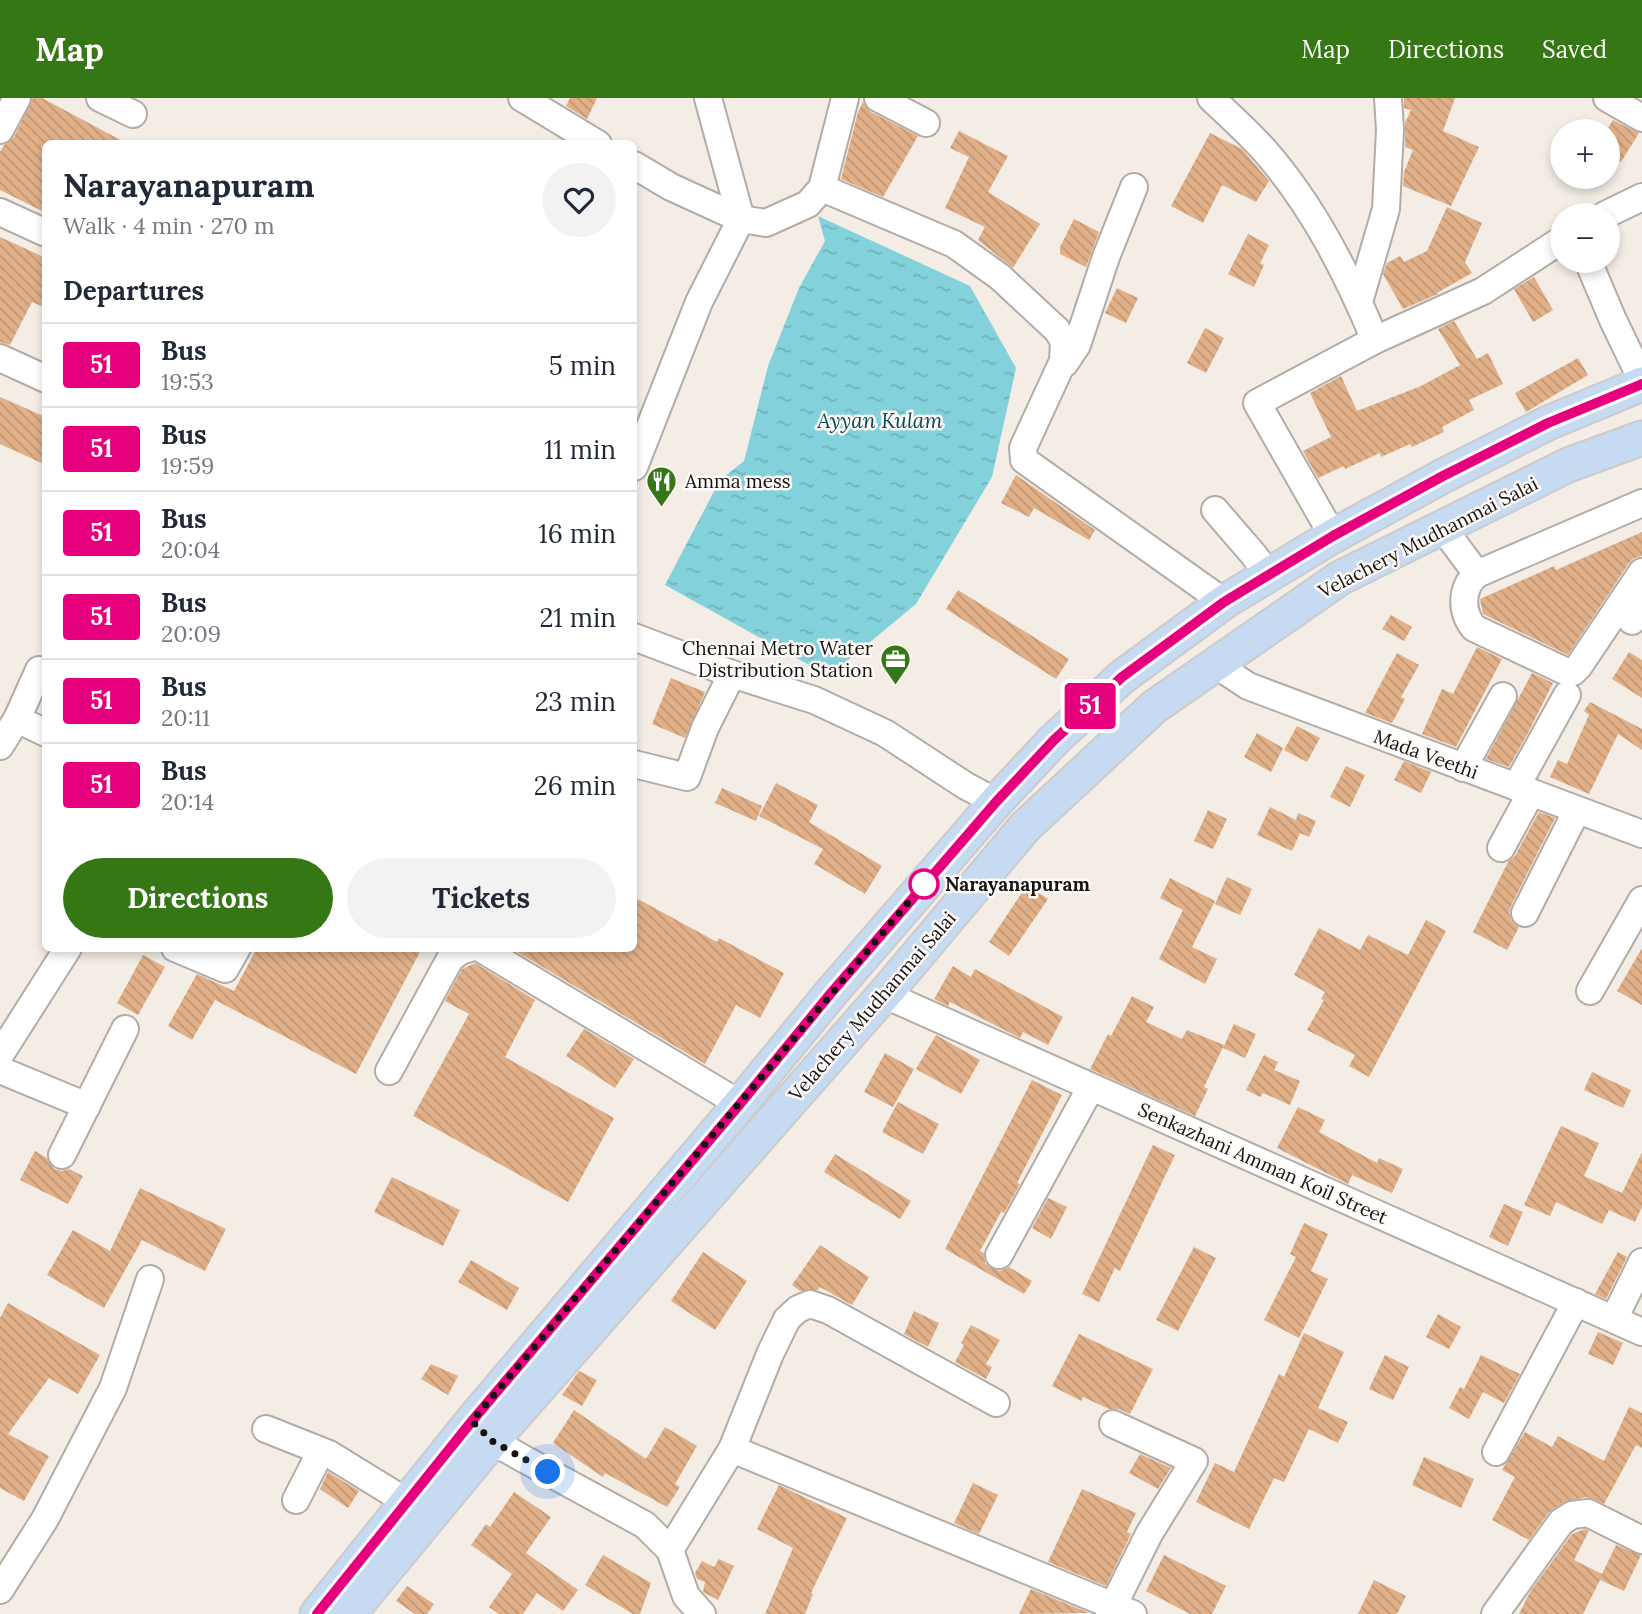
<!DOCTYPE html>
<html lang="en">
<head>
<meta charset="utf-8">
<style>
  :root { --surface:#fff; --page:#f2f2f3; --text:#1f2937; --muted:#747a83; --line:#e0e1e3; --accent:#357715 }
  body { margin:0; font-family:Lora,serif; background:var(--page); color:var(--text); height:100vh; display:flex; flex-direction:column; font-size:26px; white-space:nowrap }
  * { box-sizing:border-box; margin:0 }
  p { font-size:23px; color:var(--muted) }
  .icon { flex:none; width:38px; height:38px; fill:none; stroke:currentColor; stroke-width:2; stroke-linecap:round; stroke-linejoin:round }
  .map { position:relative; flex:1; overflow:hidden }
  .side { position:absolute; left:42px; top:42px; width:595px; height:812px; display:flex; flex-direction:column; background:var(--surface); border-radius:10px; box-shadow:0 4px 10px #0003 }
  .side>* { flex:none }
  .badge { padding:0 14px; border-radius:5px; font-size:24px; line-height:46px }
  .controls { position:absolute; left:1550px; top:21px; display:grid; gap:14px }
  .controls a { display:grid; place-items:center; width:70px; height:70px; border-radius:50%; background:var(--surface); box-shadow:0 4px 10px #0003; font-size:35px }
  .you { position:absolute; width:35px; height:35px; margin:-18px; border:5px solid #fff; border-radius:50%; background:#1a73e8; box-shadow:0 0 0 10px #1a73e833 }
  .map>.badge { position:absolute; translate:-50% -50%; box-shadow:0 0 0 4px #fff }
  h2 { padding:0 21px; font-size:26px; line-height:63px }
  .round { display:grid; place-items:center; flex:none; width:74px; height:74px; border-radius:37px; background:var(--page) }
  .headline { display:flex; align-items:center; justify-content:space-between; height:119px; padding:0 21px }
  h1 { font-size:33px; font-weight:700; line-height:52px }
  .action { display:flex; gap:14px; margin-top:auto; padding:14px 21px }
  .action a { flex:1; height:80px; border-radius:42px; background:var(--accent); color:#fff; font-size:28px; font-weight:700; line-height:80px; text-align:center }
  .action a+a { background:var(--page); color:var(--text) }
  ul { padding:0; list-style:none }
  li { display:flex; align-items:center; gap:21px; height:84px; padding:0 21px; border-top:2px solid var(--line) }
  li div { flex:1 }
  li b { display:block; font-size:26px }
  li em { font-style:normal }
  li .badge { min-width:77px; font-weight:700; text-align:center }
  header { display:flex; align-items:center; gap:42px; box-sizing:border-box; height:98px; padding:0 35px; background:var(--accent); color:#fff }
  header strong { font-size:33px }
  nav { display:flex; gap:38px; margin-inline-start:auto; font-size:24px }
  .map>svg:first-child { display:block }
  .water { fill:url(#water-ripples) }
  .building { fill:url(#building-back-hatch) }
  .lines { fill:none; stroke-linecap:round; stroke-linejoin:round }
  .minor-casing { stroke:#b3aca6; stroke-width:30 }
  .major-casing { stroke:#cccbcb; stroke-width:37 }
  .minor { stroke:#fff; stroke-width:26 }
  .major { stroke:#c6daf2; stroke-width:33 }
  .line-casing { stroke:#fff; stroke-width:16 }
  .line { stroke:#e6007e; stroke-width:10 }
  .walk { stroke:#151311; stroke-width:7; stroke-dasharray:0 12.6 }
  .stop-dot { fill:#fff; stroke:#e6007e; stroke-width:3.5 }
  .labels { text-anchor:middle; stroke-width:5; stroke-linejoin:round; paint-order:stroke }
  .poi-label { font-size:19px; fill:#151311; stroke:#fffaf7; text-anchor:start }
  .street-label { font-size:19px; fill:#151311; stroke:#fffaf7 }
  .stop-label { font-size:19px; font-weight:bold; fill:#151311; stroke:#fffaf7; text-anchor:start }
  .water-label { font-size:21px; font-style:italic; fill:#014d53; stroke:#fffaf7 }
</style>
</head>
<body>
<header>
<strong>Map</strong>
<nav><a>Map</a><a>Directions</a><a>Saved</a></nav>
</header>
<div class="map">
<svg width="1642" height="1516" viewBox="0 0 1642 1516">
  <defs>
    <pattern id="water-ripples" width="26" height="14" patternUnits="userSpaceOnUse" patternTransform="scale(1.75)"><rect width="26" height="14" fill="#83d1da"/><path d="M2 4q2-2 4 0t4 0M15 11q2-2 4 0t4 0" fill="none" stroke="#70b3ba"/></pattern>
    <pattern id="building-back-hatch" width="6" height="6" patternUnits="userSpaceOnUse" patternTransform="scale(1.75)"><rect width="6" height="6" fill="#e1b088"/><path d="M-1 5l2 2M0 0l6 6M5-1l2 2" fill="none" stroke="#c09674"/></pattern>
  </defs>
  <rect width="100%" height="100%" fill="#f4ede6"/>
  <path class="water" d="M818,118L970,188L1016,270L992,379L916,506L829,578L665,487L720,382L744,363L768,268L799,190L825,143Z"/>
  <g class="building">
    <path d="M33,0H42L128,46H46V115L0,92V54L4,47L14,39Z"/>
    <path d="M570,0H597L587,21L566,8Z"/>
    <path d="M1404,0H1455L1443,33L1479,49L1451,108L1403,88L1404,74L1413,52L1405,49V25L1411,12L1404,10Z"/>
    <path d="M863,4L871,14L918,38L883,99L841,81L858,14Z"/>
    <path d="M1613,22L1639,35L1621,64L1608,56V30Z"/>
    <path d="M959,33L1008,58L988,94L1040,126L1013,170L978,142L985,129L945,110L969,59L950,50Z"/>
    <path d="M1210,35L1242,51L1269,83L1256,104L1222,87L1203,125L1171,108Z"/>
    <path d="M1447,109L1482,125L1465,164L1472,175L1437,195L1438,196L1403,211L1383,176L1387,165L1400,158L1404,164L1427,153Z"/>
    <path d="M1074,121L1099,134L1086,169L1060,156V149Z"/>
    <path d="M1248,136L1269,147L1260,165L1264,167L1254,189L1228,176Z"/>
    <path d="M0,139L46,160V210L32,204L10,247L0,244Z"/>
    <path d="M1534,179L1553,212L1533,224L1514,191Z"/>
    <path d="M1117,190L1138,200L1126,225L1105,215Z"/>
    <path d="M1454,223L1477,261L1488,255L1503,286L1469,302L1474,312L1442,329L1444,334L1412,349L1410,346L1381,359L1380,355L1345,371L1344,368L1318,380L1303,353L1331,339L1310,295L1341,278L1357,313L1421,288L1460,267L1438,231Z"/>
    <path d="M1205,230L1224,240L1206,275L1187,265Z"/>
    <path d="M1578,260L1588,277L1526,314L1515,295Z"/>
    <path d="M0,299L46,319V367L0,346Z"/>
    <path d="M1016,377L1095,432L1089,442L1034,410L1029,419L1001,405Z"/>
    <path d="M1642,434V458L1634,460L1629,465L1568,557L1483,516L1480,501L1554,468L1556,472Z"/>
    <path d="M958,492L1069,561L1056,581L946,511Z"/>
    <path d="M1391,517L1412,529L1404,543L1382,531Z"/>
    <path d="M1477,549L1502,561L1456,649L1422,636L1442,591L1453,596Z"/>
    <path d="M1629,554L1642,562V600L1612,581Z"/>
    <path d="M1397,555L1419,567L1401,599L1405,601L1392,625L1365,615Z"/>
    <path d="M1532,575L1553,585L1528,635L1509,669L1486,661Z"/>
    <path d="M671,580L705,594L685,640L652,626Z"/>
    <path d="M1590,604L1642,631V652L1618,636L1589,696L1550,679L1558,662L1567,666L1589,617L1584,613Z"/>
    <path d="M1297,628L1320,640L1307,664L1284,652Z"/>
    <path d="M1257,635L1283,650L1271,674L1244,659Z"/>
    <path d="M1404,663L1431,674L1421,695L1394,682Z"/>
    <path d="M1346,668L1365,677L1350,709L1330,699Z"/>
    <path d="M776,685L818,707L809,724L882,768L865,796L814,766L823,751L759,718Z"/>
    <path d="M722,690L762,708L756,723L715,705Z"/>
    <path d="M1270,709L1296,722L1298,715L1316,723L1309,739L1300,735L1292,753L1257,737Z"/>
    <path d="M1208,712L1227,721L1213,751L1194,743Z"/>
    <path d="M1539,714L1555,720L1511,808L1509,815L1512,823L1519,829L1507,852L1473,834L1508,764L1515,758Z"/>
    <path d="M1227,779L1252,791L1240,817L1215,806Z"/>
    <path d="M1170,780L1215,803L1192,849L1217,861L1205,886L1159,861L1183,812L1160,800Z"/>
    <path d="M1027,787L1048,801L1009,858L989,844Z"/>
    <path d="M638,801L717,844L719,840L784,875L760,920L736,907L705,966L511,850H634V810Z"/>
    <path d="M1426,822L1446,833L1369,979L1349,968L1355,957L1307,932L1324,902L1321,901L1325,894L1294,877L1319,830L1360,852L1368,837L1408,857Z"/>
    <path d="M257,850H422L356,976L215,902L192,942L168,928L197,876L234,893Z"/>
    <path d="M1642,850V907L1617,893Z"/>
    <path d="M143,857L165,869L138,917L117,905Z"/>
    <path d="M475,865L535,902L505,959L614,1020L568,1104L413,1018L469,916L445,903L462,871Z"/>
    <path d="M953,868L971,879L975,871L1063,919L1048,947L1023,934L1020,940L950,904L948,908L934,901Z"/>
    <path d="M1132,898L1154,909L1146,924L1182,941L1187,932L1224,947L1204,989L1208,991L1195,1018L1090,971L1108,936L1111,938Z"/>
    <path d="M1234,926L1256,936L1245,960L1223,950Z"/>
    <path d="M584,931L634,961L615,990L566,958Z"/>
    <path d="M936,937L980,962L961,996L916,971Z"/>
    <path d="M885,955L914,971L893,1009L864,994Z"/>
    <path d="M1264,957L1278,964L1274,972L1300,983L1290,1007L1263,995L1260,999L1246,992Z"/>
    <path d="M1592,974L1631,992L1623,1010L1584,992Z"/>
    <path d="M1032,982L1062,997L1017,1085L1020,1086L1004,1115L1001,1114L980,1153L984,1155L985,1165L991,1170L1000,1173L1009,1169L1032,1183L1024,1196L945,1151Z"/>
    <path d="M898,1004L939,1026L923,1056L882,1034Z"/>
    <path d="M1298,1009L1325,1022L1319,1034L1377,1065L1379,1060L1403,1071L1392,1095L1352,1077L1348,1086L1277,1050Z"/>
    <path d="M1561,1028L1599,1045L1584,1078L1622,1095L1642,1054V1109L1635,1124L1609,1112L1602,1126L1556,1104L1550,1118L1524,1107Z"/>
    <path d="M1153,1047L1175,1057L1120,1173L1115,1170L1099,1204L1082,1196Z"/>
    <path d="M35,1053L47,1060L54,1071L62,1073L69,1071L83,1078L68,1106L20,1082Z"/>
    <path d="M835,1056L911,1103L900,1121L824,1074Z"/>
    <path d="M392,1079L460,1112L443,1148L374,1114Z"/>
    <path d="M140,1090L226,1131L205,1173L142,1142L104,1210L47,1177L73,1132L110,1153Z"/>
    <path d="M1048,1100L1067,1109L1051,1141L1032,1130Z"/>
    <path d="M1504,1106L1523,1114L1508,1148L1489,1139Z"/>
    <path d="M1304,1125L1328,1136L1311,1173L1328,1181L1299,1240L1264,1222L1296,1159L1290,1156Z"/>
    <path d="M820,1147L869,1179L852,1207L820,1189L818,1192L800,1193L792,1187Z"/>
    <path d="M1194,1149L1216,1160L1178,1233L1156,1222Z"/>
    <path d="M703,1154L747,1183L715,1232L671,1203Z"/>
    <path d="M1618,1154L1627,1159L1606,1201L1595,1196Z"/>
    <path d="M471,1162L519,1190L507,1212L458,1184Z"/>
    <path d="M8,1205L100,1257L78,1296L49,1280L8,1336L49,1358L24,1403L0,1390V1220Z"/>
    <path d="M914,1213L939,1225L928,1249L904,1236Z"/>
    <path d="M1438,1216L1461,1229L1449,1251L1426,1239Z"/>
    <path d="M971,1227L1000,1242L986,1266L992,1269L986,1281L955,1264L964,1247L961,1245Z"/>
    <path d="M1598,1234L1623,1245L1613,1267L1588,1256Z"/>
    <path d="M1304,1235L1344,1254L1318,1310L1348,1324L1338,1345L1309,1331L1284,1384L1274,1380L1249,1431L1196,1404L1215,1365L1234,1374L1279,1276L1284,1279Z"/>
    <path d="M1079,1236L1153,1271L1130,1316L1119,1311H1109L1083,1299L1081,1303L1052,1288Z"/>
    <path d="M1385,1257L1409,1269L1393,1302L1369,1291Z"/>
    <path d="M1481,1257L1520,1276L1504,1305L1483,1294L1469,1321L1449,1310L1460,1289L1464,1291Z"/>
    <path d="M431,1266L458,1278L448,1297L421,1281Z"/>
    <path d="M579,1273L597,1282L582,1308L562,1297Z"/>
    <path d="M1629,1309L1642,1315V1350L1636,1347L1604,1406L1587,1399L1564,1404L1549,1414L1529,1442L1492,1422L1515,1379L1502,1372L1525,1334L1552,1349L1558,1338L1604,1363Z"/>
    <path d="M574,1312L646,1361L665,1329L697,1348L675,1386L680,1389L667,1409L605,1375L603,1379L553,1345Z"/>
    <path d="M1140,1356L1171,1370L1158,1391L1129,1375Z"/>
    <path d="M1424,1359L1474,1381L1461,1410L1412,1387Z"/>
    <path d="M328,1374L359,1393L348,1410L320,1391Z"/>
    <path d="M973,1385L998,1397L979,1436L954,1425Z"/>
    <path d="M779,1387L847,1420L811,1495L813,1496L805,1516H765L793,1450L757,1431Z"/>
    <path d="M1082,1391L1136,1415L1127,1434L1131,1436L1106,1488L1048,1464Z"/>
    <path d="M514,1394L551,1419L526,1455L578,1492L563,1513L537,1495L523,1516H499L489,1509L512,1476L471,1447L486,1426L490,1429Z"/>
    <path d="M1585,1431L1589,1433L1574,1462L1602,1476L1616,1447L1641,1457L1624,1493L1600,1482L1583,1516H1519L1530,1494L1572,1436Z"/>
    <path d="M603,1457L651,1485L640,1516H633L585,1487Z"/>
    <path d="M1164,1457L1226,1488L1212,1516H1190L1146,1493Z"/>
    <path d="M719,1461L734,1468L718,1502L703,1494L705,1484L697,1481L695,1475L702,1463L714,1469Z"/>
    <path d="M1374,1482L1406,1498L1397,1516H1358Z"/>
    <path d="M407,1488L434,1506L427,1516H415L396,1503Z"/>
    <path d="M1031,1491L1089,1515L1019,1516Z"/>
  </g>
  <g class="lines">
    <defs>
      <g id="minor">
        <path d="M100,0L133,16"/>
        <path d="M522,0L598,46"/>
        <path d="M878,0L926,25"/>
        <path d="M1211,0C1229,17 1248,34 1265,53C1313,108 1347,175 1375,242"/>
        <path d="M1607,0L1642,20"/>
        <path d="M0,32L17,0"/>
        <path d="M634,67L671,89L741,121L766,125L808,106L822,90L845,0"/>
        <path d="M822,90L954,146L1000,179L1057,232L1064,243L1063,263L1023,350L1024,362L1224,504"/>
        <path d="M0,114L46,135"/>
        <path d="M1605,117L1642,99"/>
        <path d="M1588,163L1613,222L1642,282"/>
        <path d="M1359,204L1386,111L1390,32L1388,0"/>
        <path d="M0,260L46,281"/>
        <path d="M1065,265L1077,247L1106,159L1134,89"/>
        <path d="M634,369L699,204L741,121L708,0"/>
        <path d="M1215,412L1253,456L1269,477"/>
        <path d="M1442,429L1477,476L1642,405"/>
        <path d="M1333,438L1257,305L1375,242L1483,193L1563,141"/>
        <path d="M1477,476C1460,490 1461,515 1474,530L1567,574H1573L1579,568L1642,474"/>
        <path d="M1632,523L1642,510"/>
        <path d="M634,539L732,576L814,602L885,635L966,688L996,704"/>
        <path d="M1215,566L1248,588L1642,736"/>
        <path d="M17,621L46,635"/>
        <path d="M0,648L17,621L39,572"/>
        <path d="M634,666L687,679L705,630L732,576"/>
        <path d="M1463,670L1503,598"/>
        <path d="M1516,689L1567,597"/>
        <path d="M1501,750L1531,695"/>
        <path d="M1525,815L1577,712"/>
        <path d="M175,850L225,871L237,850"/>
        <path d="M480,850L740,1006"/>
        <path d="M888,892L892,900L928,916L1642,1234"/>
        <path d="M1590,893L1642,802"/>
        <path d="M0,957L68,850"/>
        <path d="M0,972L87,1008"/>
        <path d="M389,973L450,861L460,853L470,850"/>
        <path d="M62,1057L125,931"/>
        <path d="M999,1157L1091,989"/>
        <path d="M1614,1221L1642,1164"/>
        <path d="M266,1331L329,1356L407,1404"/>
        <path d="M480,1331L492,1343L524,1361L645,1427L670,1452L686,1498L702,1516"/>
        <path d="M732,1351L1133,1516"/>
        <path d="M1496,1354L1576,1204"/>
        <path d="M296,1402L321,1353"/>
        <path d="M670,1452L732,1351L770,1256L787,1221L798,1211L810,1206L828,1212L996,1305"/>
        <path d="M0,1492L45,1421L113,1290L150,1181"/>
        <path d="M1109,1516L1149,1436L1194,1363L1113,1326"/>
        <path d="M1495,1516L1561,1424L1572,1417L1588,1415L1642,1442"/>
      </g>
      <g id="major">
        <path d="M317,1516L472,1323L740,1006L831,895L996,704L1054,642L1122,579L1224,504L1333,438L1443,378L1548,325L1642,286"/>
        <path d="M349,1516L492,1343L888,892L1025,729L1154,609L1340,480L1568,367L1642,340"/>
      </g>
    </defs>
    <use href="#minor" class="minor-casing"/>
    <use href="#major" class="major-casing"/>
    <use href="#minor" class="minor"/>
    <use href="#major" class="major"/>
  </g>
  <g class="lines">
    <defs>
      <path id="line" d="M317,1516L472,1323L740,1006L831,895L996,704L1054,642L1122,579L1224,504L1333,438L1443,378L1548,325L1642,286"/>
    </defs>
    <use href="#line" class="line-casing"/>
    <use href="#line" class="line"/>
    <path class="walk" d="M548,1374L492,1343L472,1323L928,781L924,786"/>
  </g>
  <defs>
    <symbol id="restaurant-pin" viewBox="-11 -11 22 30"><path d="M0 17L-7.5 6A9.5 9.5 0 1 1 7.5 6Z" fill="#357715" stroke="#fffaf7"/><path d="M-5-6h1v4h1v-4h1v4h1v-4h1v5L-1.5 .5V6h-2V.5L-5-1ZM5-6V6H3V1.5H1.5Q1.5-4 5-6Z" fill="#fff"/></symbol>
    <symbol id="office-pin" viewBox="-11 -11 22 30"><path d="M0 17L-7.5 6A9.5 9.5 0 1 1 7.5 6Z" fill="#357715" stroke="#fffaf7"/><path d="M-6-3h4V-5.5h4V-3h4V5H-6ZM-1-4.5V-3h2v-1.5ZM-6 0V1H6V0Z" fill="#fff"/></symbol>
  </defs>
  <g fill-rule="evenodd">
    <use href="#restaurant-pin" x="644" y="366" width="35" height="47"/>
    <use href="#office-pin" x="878" y="544" width="35" height="47"/>
  </g>
  <circle class="stop-dot" cx="924" cy="786" r="14"/>
  <g class="labels">
    <g class="poi-label">
      <text x="685" y="390">Amma mess</text>
      <text x="873" y="557" text-anchor="end">Chennai Metro Water<tspan x="873" dy="22">Distribution Station</tspan></text>
    </g>
    <g class="street-label">
      <text transform="translate(1428 439) rotate(-27)" y="7">Velachery Mudhanmai Salai</text>
      <text transform="translate(1426 656) rotate(20)" y="7">Mada Veethi</text>
      <text transform="translate(872 908) rotate(-49)" y="7">Velachery Mudhanmai Salai</text>
      <text transform="translate(1263 1065) rotate(24)" y="7">Senkazhani Amman Koil Street</text>
    </g>
    <g class="stop-label">
      <text x="945" y="793">Narayanapuram</text>
    </g>
    <g class="water-label">
      <text x="880" y="330">Ayyan Kulam</text>
    </g>
  </g>
</svg>
<div class="controls">
<a>+</a>
<a>−</a>
</div>
<div class="you" style="left:548px;top:1374px"></div>
<b class="badge" style="left:1090px;top:608px;background:#e6007e;color:#fff">51</b>
<section class="side">
<div class="headline"><div><h1>Narayanapuram</h1><p>Walk · 4 min · 270 m</p></div><a class="round"><svg class="icon" aria-label="heart" viewBox="0 0 24 24"><path d="M12 20l-8-8c-3-5 5-10 8-4 3-6 11-1 8 4z"/></svg></a></div>
<h2>Departures</h2>
<ul>
<li><span class="badge" style="background:#e6007e;color:#fff">51</span><div><b>Bus</b><p>19:53</p></div><em>5 min</em></li>
<li><span class="badge" style="background:#e6007e;color:#fff">51</span><div><b>Bus</b><p>19:59</p></div><em>11 min</em></li>
<li><span class="badge" style="background:#e6007e;color:#fff">51</span><div><b>Bus</b><p>20:04</p></div><em>16 min</em></li>
<li><span class="badge" style="background:#e6007e;color:#fff">51</span><div><b>Bus</b><p>20:09</p></div><em>21 min</em></li>
<li><span class="badge" style="background:#e6007e;color:#fff">51</span><div><b>Bus</b><p>20:11</p></div><em>23 min</em></li>
<li><span class="badge" style="background:#e6007e;color:#fff">51</span><div><b>Bus</b><p>20:14</p></div><em>26 min</em></li>
</ul>
<div class="action"><a>Directions</a><a>Tickets</a></div>
</section>
</div>
</body>
</html>
